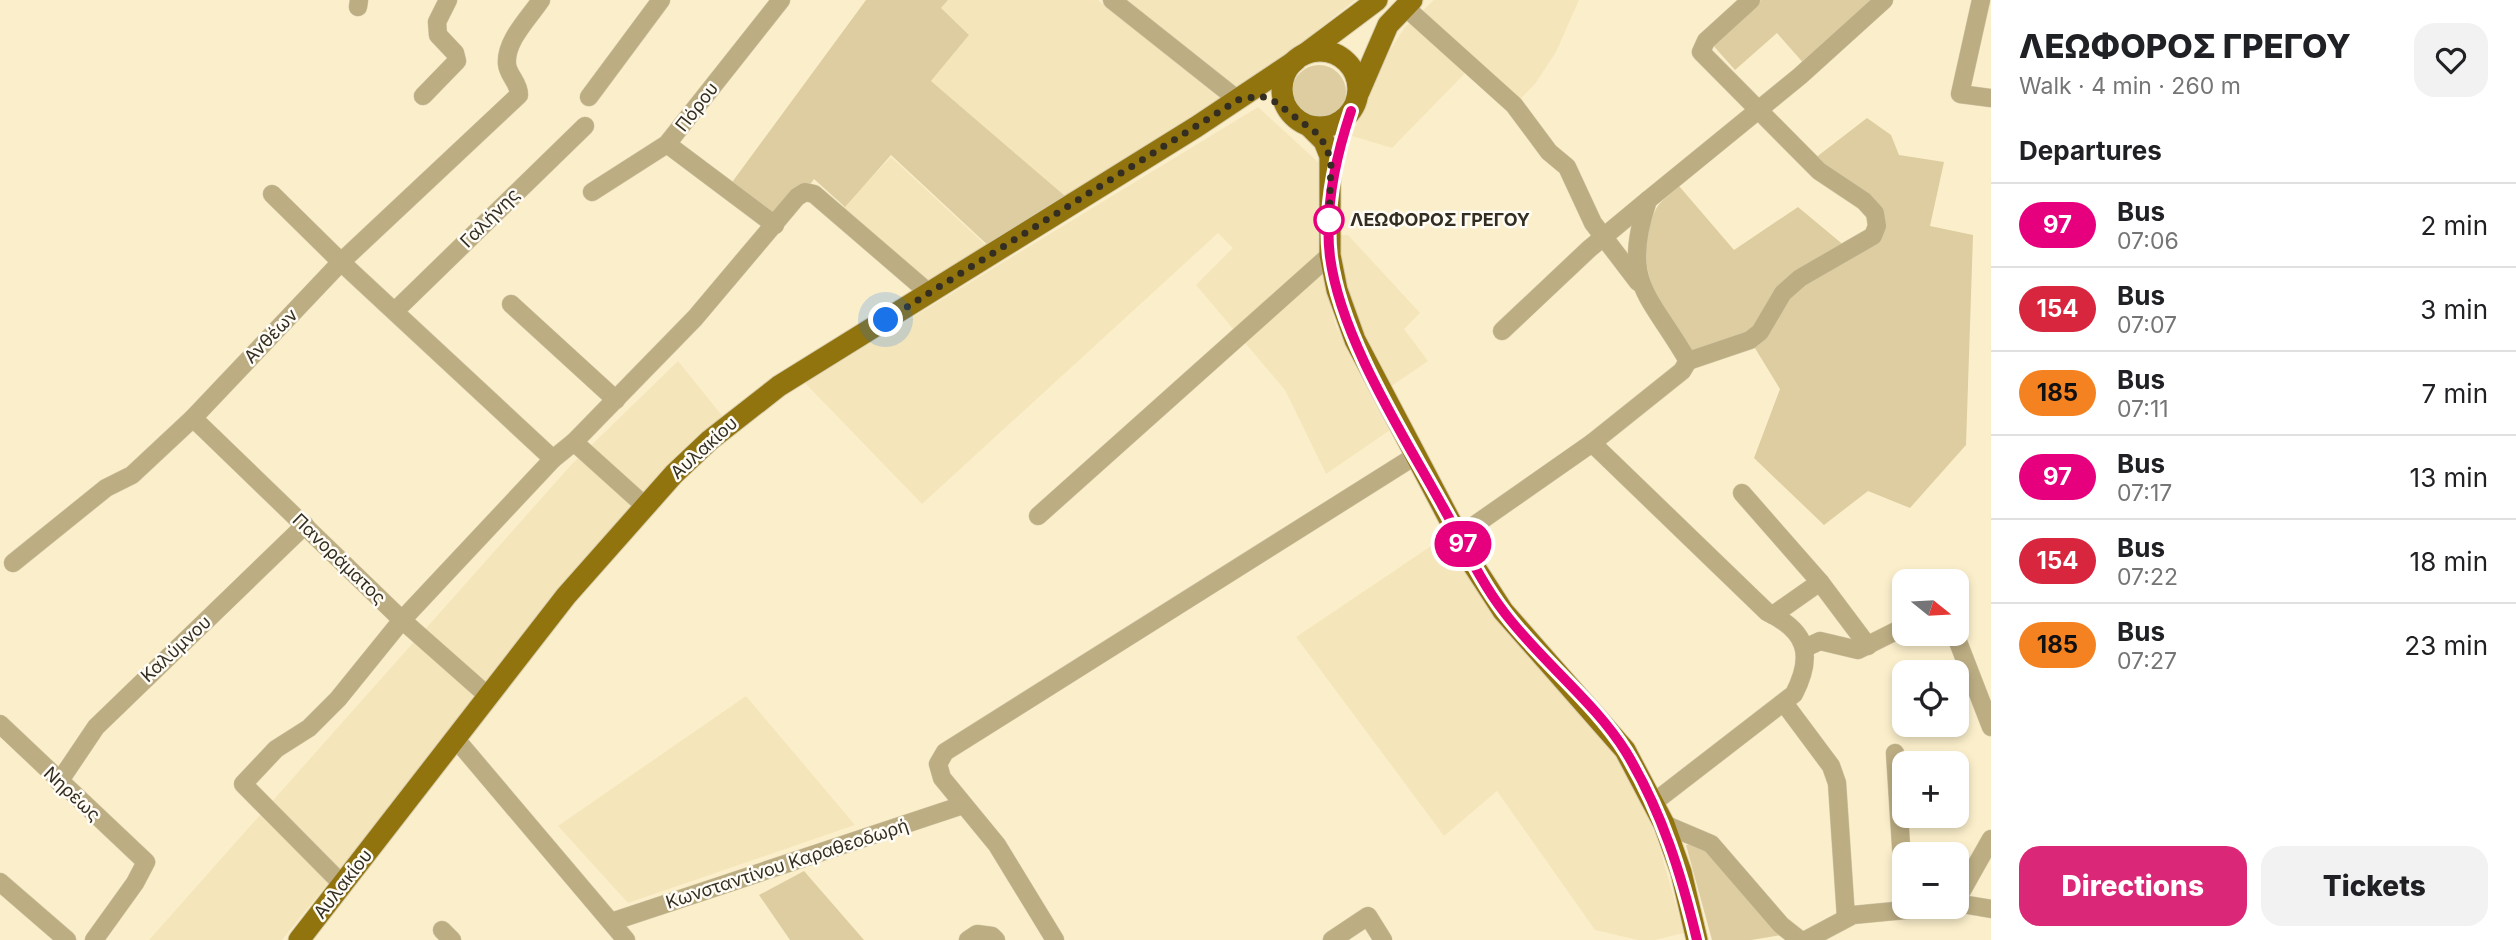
<!DOCTYPE html>
<html lang="en">
<head>
<meta charset="utf-8">
<style>
  :root { --surface:#fff; --page:#f2f2f2; --text:#202124; --muted:#757577; --line:#e0e0e0; --accent:#db2777 }
  body { margin:0; font-family:Inter,sans-serif; background:var(--page); color:var(--text); height:100vh; display:flex; flex-direction:column; font-size:26px; white-space:nowrap }
  * { box-sizing:border-box; margin:0 }
  p { font-size:23px; color:var(--muted) }
  .icon { flex:none; width:38px; height:38px; fill:none; stroke:currentColor; stroke-width:2; stroke-linecap:round; stroke-linejoin:round }
  .map { position:relative; flex:1; overflow:hidden }
  .drawer { display:flex; flex-direction:column; background:var(--surface); width:525px }
  .drawer>* { flex:none }
  .badge { padding:0 14px; border-radius:23px; font-size:24px; line-height:46px }
  .needle { width:46px; rotate:108deg }
  .buttons { position:absolute; left:1892px; top:569px; display:grid; gap:14px }
  .buttons a { display:grid; place-items:center; width:77px; height:77px; border-radius:14px; background:var(--surface); box-shadow:0 4px 10px #0003; font-size:35px }
  .you { position:absolute; width:35px; height:35px; margin:-18px; border:5px solid #fff; border-radius:50%; background:#1a73e8; box-shadow:0 0 0 10px #1a73e833 }
  .map>.badge { position:absolute; translate:-50% -50%; box-shadow:0 0 0 4px #fff }
  h2 { padding:0 28px; font-size:26px; line-height:63px }
  .round { display:grid; place-items:center; flex:none; width:74px; height:74px; border-radius:21px; background:var(--page) }
  .headline { display:flex; align-items:center; justify-content:space-between; height:119px; padding:0 28px }
  h1 { font-size:33px; font-weight:800; line-height:52px }
  .primary-button { display:flex; gap:14px; margin-top:auto; padding:14px 28px }
  .primary-button a { flex:1; height:80px; border-radius:21px; background:var(--accent); color:#fff; font-size:28px; font-weight:800; line-height:80px; text-align:center }
  .primary-button a+a { background:var(--page); color:var(--text) }
  ul { padding:0; list-style:none }
  li { display:flex; align-items:center; gap:21px; height:84px; padding:0 28px; border-top:2px solid var(--line) }
  li div { flex:1 }
  li b { display:block; font-size:26px }
  li em { font-style:normal }
  li .badge { min-width:77px; font-weight:700; text-align:center }
  main { display:flex; flex:1; min-height:0 }
  .map>svg:first-child { display:block }
  .built { fill:#f5e5ba }
  .grass { fill:#decda0 }
  .lines { fill:none; stroke-linecap:round; stroke-linejoin:round }
  .minor-casing { stroke:#d7ccac; stroke-width:19 }
  .major-casing { stroke:#d7ccac; stroke-width:23 }
  .minor { stroke:#bcad83; stroke-width:18 }
  .major { stroke:#91740e; stroke-width:21 }
  .line-casing { stroke:#fff; stroke-width:16 }
  .line { stroke:#e6007e; stroke-width:10 }
  .walk { stroke:#332e21; stroke-width:7; stroke-dasharray:0 12.6 }
  .stop-dot { fill:#fff; stroke:#e6007e; stroke-width:3.5 }
  .labels { text-anchor:middle; stroke-width:5; stroke-linejoin:round; paint-order:stroke }
  .street-label { font-size:18px; fill:#332e21; stroke:#fffcf5 }
  .stop-label { font-size:18px; font-weight:bold; fill:#332e21; stroke:#fffcf5; text-anchor:start }
</style>
</head>
<body>
<main>
<div class="map">
<svg width="1991" height="940" viewBox="0 0 1991 940">
  <rect width="100%" height="100%" fill="#fbefcb"/>
  <g class="built">
    <path d="M948,0H1098L1231,107L1072,202L931,81L969,35L941,8Z"/>
    <path d="M1127,0H1355L1238,94Z"/>
    <path d="M1434,0H1579L1556,52L1535,84L1517,102L1474,64L1392,148L1352,136L1378,68L1405,27Z"/>
    <path d="M1258,107L1318,162V260L1336,326L1390,430L1326,474L1285,390L1196,285L1233,248L1218,233L922,504L805,383Z"/>
    <path d="M891,157L990,249L929,289L841,209Z"/>
    <path d="M1338,235H1348L1420,313L1404,329L1428,361L1387,389L1355,326L1336,253Z"/>
    <path d="M678,361L724,418L605,542L282,940H149L571,465Z"/>
    <path d="M1446,536L1495,617L1620,760L1650,814L1684,933L1655,940H1638L1595,930L1497,791L1444,836L1296,637Z"/>
    <path d="M746,696L855,825L628,903L558,826Z"/>
  </g>
  <g class="grass">
    <path d="M866,0H948L941,8L969,35L931,81L1072,202L992,249L891,155L845,207L814,179L782,224L730,185Z"/>
    <path d="M1761,0H1882L1806,66L1777,33L1735,70L1711,43Z"/>
    <circle cx="1319" cy="92" r="27"/>
    <path d="M1867,118L1891,135L1899,155L1944,162L1930,226L1973,235L1966,445L1910,508L1868,491L1824,525L1754,458L1780,389L1750,340L1695,359C1665,311 1627,269 1656,209C1660,201 1672,193 1679,186L1734,250L1798,207L1846,247L1879,224L1810,162Z"/>
    <path d="M1699,844L1728,871L1781,935L1751,940H1712L1686,845Z"/>
    <path d="M804,871L864,940H790L759,895Z"/>
  </g>
  <g class="lines">
    <defs>
      <g id="minor">
        <path d="M1112,0L1238,100"/>
        <path d="M1981,0L1960,94L1991,98"/>
        <path d="M1404,6L1514,105L1549,152L1567,167L1593,223L1638,282"/>
        <path d="M358,7L359,0"/>
        <path d="M423,96L457,61L455,53L438,35L437,22L448,0"/>
        <path d="M589,97L661,0"/>
        <path d="M667,144L775,225"/>
        <path d="M592,192L667,144L781,0"/>
        <path d="M272,194L341,262L553,459L574,442L645,506"/>
        <path d="M511,304L616,400"/>
        <path d="M396,310L585,126"/>
        <path d="M1502,331L1589,249L1648,200"/>
        <path d="M1688,361L1750,340L1760,332L1783,293L1800,278L1873,236L1877,226L1875,213L1864,201L1819,171L1701,52L1706,41L1751,0"/>
        <path d="M193,418L402,620L488,696"/>
        <path d="M574,442L695,318L797,197L805,192L814,194L929,293"/>
        <path d="M1592,443L1767,612C1807,631 1814,655 1794,694L1653,803"/>
        <path d="M1742,493L1820,582L1868,646"/>
        <path d="M1038,516L1330,255"/>
        <path d="M1459,536L1592,443L1682,371L1688,361C1649,293 1620,284 1648,200L1800,76L1884,0"/>
        <path d="M13,563L106,488L132,475L193,418L341,262L519,95C519,82 508,76 507,64C505,41 529,18 541,0"/>
        <path d="M1773,615L1820,582"/>
        <path d="M1955,634L1991,727"/>
        <path d="M1805,648L1820,641L1858,650L1904,627"/>
        <path d="M1784,703L1831,766L1837,783L1846,918"/>
        <path d="M0,724L146,862L135,883L94,940"/>
        <path d="M455,738L626,940"/>
        <path d="M1895,753L1904,892"/>
        <path d="M59,782L96,727L305,525"/>
        <path d="M1664,824L1711,844L1781,925L1800,940"/>
        <path d="M0,882L67,940"/>
        <path d="M343,885L243,784L276,749L309,728L338,699L402,620L553,459"/>
        <path d="M1956,901L1991,839"/>
        <path d="M1956,903L1991,909"/>
        <path d="M611,922L963,805"/>
        <path d="M442,930L452,940"/>
        <path d="M968,940L977,934L992,936L996,940"/>
        <path d="M1055,940L997,845L942,778L938,764L945,752L1415,456"/>
        <path d="M1332,940L1368,916L1383,940"/>
        <path d="M1806,940L1853,915L1947,906"/>
      </g>
      <g id="major">
        <circle cx="1320" cy="89" r="38"/>
        <path d="M1305,54L1377,0"/>
        <path d="M1359,92L1388,25L1412,0"/>
        <path d="M1309,126L1324,141L1330,156V255L1337,290L1355,340L1474,566L1503,611L1625,750L1664,824L1681,872L1697,940"/>
        <path d="M299,940L566,596L674,474L710,440L779,386L1196,127L1295,61"/>
      </g>
    </defs>
    <use href="#minor" class="minor-casing"/>
    <use href="#major" class="major-casing"/>
    <use href="#minor" class="minor"/>
    <use href="#major" class="major"/>
  </g>
  <g class="lines">
    <defs>
      <path id="line" d="M1351,111C1336,156 1324,208 1330,257C1341,339 1403,434 1443,507C1463,542 1479,580 1504,612C1540,660 1595,702 1626,752C1662,812 1681,873 1697,940"/>
    </defs>
    <use href="#line" class="line-casing"/>
    <use href="#line" class="line"/>
    <path class="walk" d="M886,320L1238,100L1260,96L1271,99L1318,134L1327,148L1331,164L1329,223V220"/>
  </g>
  <circle class="stop-dot" cx="1329" cy="220" r="14"/>
  <g class="labels">
    <g class="street-label">
      <text transform="translate(697 107) rotate(-52)" y="6">Πόρου</text>
      <text transform="translate(490 218) rotate(-45)" y="6">Γαλήνης</text>
      <text transform="translate(271 336) rotate(-46)" y="6">Ανθέων</text>
      <text transform="translate(704 448) rotate(-42)" y="6">Αυλακίου</text>
      <text transform="translate(339 559) rotate(44)" y="6">Πανοράματος</text>
      <text transform="translate(176 649) rotate(-43)" y="6">Καλύμνου</text>
      <text transform="translate(72 794) rotate(43)" y="6">Νηρέως</text>
      <text transform="translate(787 864) rotate(-18)" y="6">Κωνσταντίνου Καραθεοδωρή</text>
      <text transform="translate(343 884) rotate(-52)" y="6">Αυλακίου</text>
    </g>
    <g class="stop-label">
      <text x="1350" y="226">ΛΕΩΦΟΡΟΣ ΓΡΕΓΟΥ</text>
    </g>
  </g>
</svg>
<div class="buttons">
<a><svg class="needle" viewBox="-14 -14 28 28"><path d="M0-13l5 13h-10z" fill="#e53935"/><path d="M0 13l5-13h-10z" fill="#757577"/></svg></a>
<a><svg class="icon" aria-label="locate" viewBox="0 0 24 24"><circle cx="12" cy="12" r="6"/><path d="M12 2v4M12 18v4M2 12h4M18 12h4"/></svg></a>
<a>+</a>
<a>−</a>
</div>
<div class="you" style="left:886px;top:320px"></div>
<b class="badge" style="left:1463px;top:544px;background:#e6007e;color:#fff">97</b>
</div>
<section class="drawer">
<div class="headline"><div><h1>ΛΕΩΦΟΡΟΣ ΓΡΕΓΟΥ</h1><p>Walk · 4 min · 260 m</p></div><a class="round"><svg class="icon" aria-label="heart" viewBox="0 0 24 24"><path d="M12 20l-8-8c-3-5 5-10 8-4 3-6 11-1 8 4z"/></svg></a></div>
<h2>Departures</h2>
<ul>
<li><span class="badge" style="background:#e6007e;color:#fff">97</span><div><b>Bus</b><p>07:06</p></div><em>2 min</em></li>
<li><span class="badge" style="background:#d7263d;color:#fff">154</span><div><b>Bus</b><p>07:07</p></div><em>3 min</em></li>
<li><span class="badge" style="background:#f58220;color:#111">185</span><div><b>Bus</b><p>07:11</p></div><em>7 min</em></li>
<li><span class="badge" style="background:#e6007e;color:#fff">97</span><div><b>Bus</b><p>07:17</p></div><em>13 min</em></li>
<li><span class="badge" style="background:#d7263d;color:#fff">154</span><div><b>Bus</b><p>07:22</p></div><em>18 min</em></li>
<li><span class="badge" style="background:#f58220;color:#111">185</span><div><b>Bus</b><p>07:27</p></div><em>23 min</em></li>
</ul>
<div class="primary-button"><a>Directions</a><a>Tickets</a></div>
</section>
</main>
</body>
</html>
